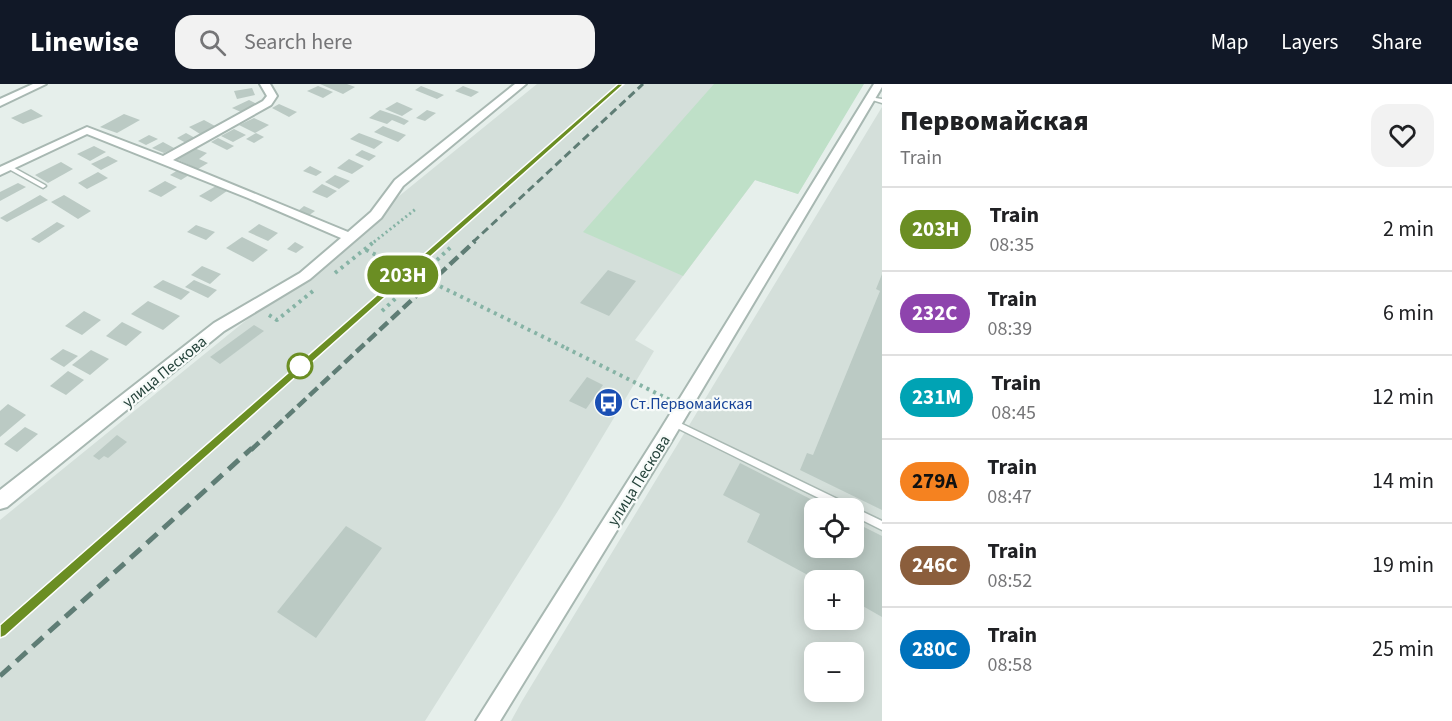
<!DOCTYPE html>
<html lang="en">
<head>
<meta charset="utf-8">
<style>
  :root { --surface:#fff; --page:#f2f2f2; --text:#202124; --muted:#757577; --line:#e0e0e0; --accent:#111827 }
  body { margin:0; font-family:"Source Sans 3",sans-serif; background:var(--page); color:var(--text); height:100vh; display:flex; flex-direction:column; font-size:22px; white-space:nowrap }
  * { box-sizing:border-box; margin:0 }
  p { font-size:20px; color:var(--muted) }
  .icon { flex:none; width:33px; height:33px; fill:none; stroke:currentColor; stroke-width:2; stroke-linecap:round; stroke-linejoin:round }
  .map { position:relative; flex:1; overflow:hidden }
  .drawer { display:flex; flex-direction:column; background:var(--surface); width:570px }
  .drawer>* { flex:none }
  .badge { padding:0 12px; border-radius:20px; font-size:21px; line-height:39px }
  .buttons { position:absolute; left:804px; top:414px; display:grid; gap:12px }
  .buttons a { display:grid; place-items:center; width:60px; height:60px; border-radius:12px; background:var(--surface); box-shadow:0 3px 15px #0003; font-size:30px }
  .map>.badge { position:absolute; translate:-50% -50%; box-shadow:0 0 0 3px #fff }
  .round { display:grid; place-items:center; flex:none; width:63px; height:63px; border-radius:18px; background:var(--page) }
  .summary { display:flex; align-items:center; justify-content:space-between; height:102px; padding:0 18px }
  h1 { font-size:28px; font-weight:800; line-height:45px }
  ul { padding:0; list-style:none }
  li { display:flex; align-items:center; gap:18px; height:84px; padding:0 18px; border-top:2px solid var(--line) }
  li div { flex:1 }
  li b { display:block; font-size:22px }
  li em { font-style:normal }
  li .badge { min-width:66px; font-weight:700; text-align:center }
  header { display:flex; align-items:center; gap:36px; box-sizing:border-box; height:84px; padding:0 30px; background:var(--accent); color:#fff }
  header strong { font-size:28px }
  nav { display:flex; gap:33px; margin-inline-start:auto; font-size:21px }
  .search { width:420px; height:54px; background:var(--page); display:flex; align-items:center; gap:15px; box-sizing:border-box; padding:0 21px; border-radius:18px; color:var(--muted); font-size:22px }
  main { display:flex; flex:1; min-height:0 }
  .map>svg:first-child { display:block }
  .built { fill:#d4dfda; fill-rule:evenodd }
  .green { fill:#bfe0c8 }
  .building { fill:#bbcac4 }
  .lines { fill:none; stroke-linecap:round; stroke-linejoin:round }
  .lane-casing { stroke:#a8b8b2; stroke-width:3 }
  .street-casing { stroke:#a8b8b2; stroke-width:4 }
  .path-far1 { stroke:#86b3a5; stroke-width:3; stroke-dasharray:2 3; stroke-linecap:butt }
  .path { stroke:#86b3a5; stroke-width:4; stroke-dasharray:3 4.5; stroke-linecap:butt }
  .lane { fill:#fff; fill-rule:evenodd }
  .street { fill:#fff; fill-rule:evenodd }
  .rail-far2 { stroke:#5f7d75; stroke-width:3; stroke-dasharray:8 4.5; stroke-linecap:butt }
  .rail-far1 { stroke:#5f7d75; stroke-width:4.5; stroke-dasharray:11 5; stroke-linecap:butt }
  .rail { stroke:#5f7d75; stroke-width:5; stroke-dasharray:14 8; stroke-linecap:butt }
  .path-bridge { stroke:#86b3a5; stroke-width:4; stroke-dasharray:3 4.5; stroke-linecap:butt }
  .line { fill:#6b8e23; stroke:#fff; stroke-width:1.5 }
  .stop-dot { fill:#fff; stroke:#6b8e23; stroke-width:3 }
  .labels { text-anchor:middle; stroke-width:4.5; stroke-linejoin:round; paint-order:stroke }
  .street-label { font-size:16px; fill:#24423a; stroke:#f7fbf9 }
  .transit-label { font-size:16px; fill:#164399; stroke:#f7fbf9; text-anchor:start }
</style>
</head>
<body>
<header>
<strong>Linewise</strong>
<div class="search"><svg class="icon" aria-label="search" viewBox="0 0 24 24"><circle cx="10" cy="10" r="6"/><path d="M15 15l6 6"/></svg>Search here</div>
<nav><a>Map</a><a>Layers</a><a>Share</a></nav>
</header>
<main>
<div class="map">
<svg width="882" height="637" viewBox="0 0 882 637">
  <rect width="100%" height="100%" fill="#e6efeb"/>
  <g class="built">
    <path d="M537,0H863L798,110L755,96L635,256L654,267L561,422L425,637H0V436Z"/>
    <path d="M882,23V637H511L522,617ZM814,424H854V464H814ZM814,496H854V536H814ZM814,568H854V608H814Z"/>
  </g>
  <path class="green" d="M714,0H864L798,110L755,96L683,192L583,148Z"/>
  <g class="building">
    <path d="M320,0H347L355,3L343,10Z"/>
    <path d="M318,2L333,8L323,14L307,7Z"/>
    <path d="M421,2L444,11L437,15L415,6Z"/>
    <path d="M463,2L479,8L471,13L455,7Z"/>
    <path d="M252,4L255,11L237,15L234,7Z"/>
    <path d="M249,16L257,20L241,28L232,24Z"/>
    <path d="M397,18L413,25L402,32L385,25Z"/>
    <path d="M279,20L297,28L289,33L272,24Z"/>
    <path d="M31,25L43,32L23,40L11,34Z"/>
    <path d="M380,26L398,32L409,37L404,41L392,36L387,40L369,34Z"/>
    <path d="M427,26L436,29L425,37L416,34Z"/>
    <path d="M124,30L140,36L117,49L100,43Z"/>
    <path d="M254,34L269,41L255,49L239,41Z"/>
    <path d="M204,36L215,42L200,50L189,43Z"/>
    <path d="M383,42L406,51L398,58L374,48Z"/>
    <path d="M234,45L246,51L233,58L221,52Z"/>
    <path d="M186,49L195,54L186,59L177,54Z"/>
    <path d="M256,49L264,53L254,59L246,55Z"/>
    <path d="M359,49L383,58L374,65L350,55Z"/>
    <path d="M149,51L158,55L146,61L138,57Z"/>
    <path d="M218,54L234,62L227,66L211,58Z"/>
    <path d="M163,58L174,64L164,69L152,64Z"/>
    <path d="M94,62L106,68L90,77L77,70Z"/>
    <path d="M194,64L207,69L199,75L208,79L198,85L176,75Z"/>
    <path d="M362,66L376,72L369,77L355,71Z"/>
    <path d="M108,72L118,77L101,86L91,80Z"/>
    <path d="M349,75L364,82L352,90L337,84Z"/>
    <path d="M61,78L73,85L48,99L35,91Z"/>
    <path d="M310,82L322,88L316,92L303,87Z"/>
    <path d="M178,86L189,91L181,96L170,91Z"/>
    <path d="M98,88L108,94L87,105L78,99Z"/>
    <path d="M335,91L350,97L339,105L325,98Z"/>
    <path d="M165,97L177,103L161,113L148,107Z"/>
    <path d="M18,99L26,103L0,117V108Z"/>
    <path d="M322,100L337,107L327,114L312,108Z"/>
    <path d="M216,102L227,107L211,118L199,112Z"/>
    <path d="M40,111L48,116L7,138L0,134Z"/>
    <path d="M64,111L91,127L78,135L51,118Z"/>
    <path d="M304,122L315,127L308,132L298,127Z"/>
    <path d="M57,138L65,142L39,159L31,155Z"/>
    <path d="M259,140L278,149L268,157L248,148Z"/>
    <path d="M196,141L215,148L206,156L187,148Z"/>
    <path d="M242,153L268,166L253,178L226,164Z"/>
    <path d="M295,158L304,163L296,169L287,165Z"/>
    <path d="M202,182L221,190L210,200L191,191Z"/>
    <path d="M608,186L636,197L609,232L580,219Z"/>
    <path d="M882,190V426L800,386L807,369L813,371L880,207L876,205Z"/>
    <path d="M163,196L190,208L181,216L153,203Z"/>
    <path d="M194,196L217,206L208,214L185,203Z"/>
    <path d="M148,217L180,232L163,246L131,230Z"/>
    <path d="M84,227L101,236L82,251L65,242Z"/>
    <path d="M122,238L142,248L126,262L106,252Z"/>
    <path d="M254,241L264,247L220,280L210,273Z"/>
    <path d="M63,265L78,272L64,283L50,275Z"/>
    <path d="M91,266L109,275L90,291L72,281Z"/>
    <path d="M68,287L84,296L66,311L50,302Z"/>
    <path d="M587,293L603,301L586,325L569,317Z"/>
    <path d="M8,320L26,331L0,353V327Z"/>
    <path d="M25,343L38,350L17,368L4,360Z"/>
    <path d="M117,351L127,358L108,374L104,372L99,376L93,372Z"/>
    <path d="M740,379L828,424H814V464H854V438L882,452V533L854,517V496H817L747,458L760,430L723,411Z"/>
    <path d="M346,442L382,464L316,554L277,528Z"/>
  </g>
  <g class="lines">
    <defs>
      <g id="lane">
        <path d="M869,13L882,15V19L869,15Z"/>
        <path d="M9,81L45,101L46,102L43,104L41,103L7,84V82Z"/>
        <path d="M674,336L850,421L851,424H839L671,341L670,339L671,337Z"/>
        <path d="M852,424H854L857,425L882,437V446L854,432V424Z"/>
      </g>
      <g id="street">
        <path d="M33,0H46L0,22V15Z"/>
        <path d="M260,0H270L277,12L271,21L173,76L348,148L371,128L395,96L515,0H526L403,102L381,134L310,195L224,247L7,423L0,425V406L214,239L300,189L341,154L248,114L87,50L0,91V83L87,43L163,72L263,17L267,12Z"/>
        <path d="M874,0H882V3L671,358L500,637H476L659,348Z"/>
      </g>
    </defs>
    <use href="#lane" class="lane-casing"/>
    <use href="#street" class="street-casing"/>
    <path class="path-far1" d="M374,158L417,124"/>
    <g class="path">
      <path d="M335,189L375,157"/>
      <path d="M382,227L452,162"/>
      <path d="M269,231L277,236L313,207"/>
      <path d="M566,264L670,316"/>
    </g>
    <use href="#lane" class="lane"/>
    <use href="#street" class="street"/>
    <g class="rail-far2">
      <path d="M441,158L621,0"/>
      <path d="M473,158L643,0"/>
    </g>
    <g class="rail-far1">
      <path d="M206,366L443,157"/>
      <path d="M251,366L475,157"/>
    </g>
    <g class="rail">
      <path d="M0,547L208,364"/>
      <path d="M0,592L252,364"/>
    </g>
    <path class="path-bridge" d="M366,166L566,264"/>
  </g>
  <path class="line" d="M618,0H624L5,552L0,554V541Z"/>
  <defs>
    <symbol id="bus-disc" viewBox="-11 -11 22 22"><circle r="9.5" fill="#1a4fb4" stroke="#f7fbf9"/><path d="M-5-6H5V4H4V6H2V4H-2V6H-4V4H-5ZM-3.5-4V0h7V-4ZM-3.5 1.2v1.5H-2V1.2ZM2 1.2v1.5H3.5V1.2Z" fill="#fff"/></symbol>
  </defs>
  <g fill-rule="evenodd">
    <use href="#bus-disc" x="592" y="302" width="33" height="33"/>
  </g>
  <circle class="stop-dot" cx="300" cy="282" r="12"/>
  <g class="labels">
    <g class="street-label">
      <text transform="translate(164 287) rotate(-39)" y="6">улица Пескова</text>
      <text transform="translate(638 396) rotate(-58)" y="6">улица Пескова</text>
    </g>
    <g class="transit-label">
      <text x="630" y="325">Ст.Первомайская</text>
    </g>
  </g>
</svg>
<div class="buttons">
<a><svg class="icon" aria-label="locate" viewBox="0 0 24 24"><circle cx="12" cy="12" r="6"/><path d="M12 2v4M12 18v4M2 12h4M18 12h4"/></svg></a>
<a>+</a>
<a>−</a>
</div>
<b class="badge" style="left:403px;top:191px;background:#6b8e23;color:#fff">203Н</b>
</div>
<section class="drawer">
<div class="summary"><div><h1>Первомайская</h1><p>Train</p></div><a class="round"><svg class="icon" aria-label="heart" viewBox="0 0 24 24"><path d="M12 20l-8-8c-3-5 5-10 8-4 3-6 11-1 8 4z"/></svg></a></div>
<ul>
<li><span class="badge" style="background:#6b8e23;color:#fff">203Н</span><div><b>Train</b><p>08:35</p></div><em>2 min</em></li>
<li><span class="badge" style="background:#8e44ad;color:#fff">232C</span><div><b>Train</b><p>08:39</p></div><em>6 min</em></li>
<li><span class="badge" style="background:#00a3b4;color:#fff">231М</span><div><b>Train</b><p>08:45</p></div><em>12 min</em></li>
<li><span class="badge" style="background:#f58220;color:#111">279А</span><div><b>Train</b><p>08:47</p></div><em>14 min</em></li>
<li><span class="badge" style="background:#8b5e3c;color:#fff">246С</span><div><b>Train</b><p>08:52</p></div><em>19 min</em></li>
<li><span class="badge" style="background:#0072bc;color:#fff">280С</span><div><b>Train</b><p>08:58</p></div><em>25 min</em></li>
</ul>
</section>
</main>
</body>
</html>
